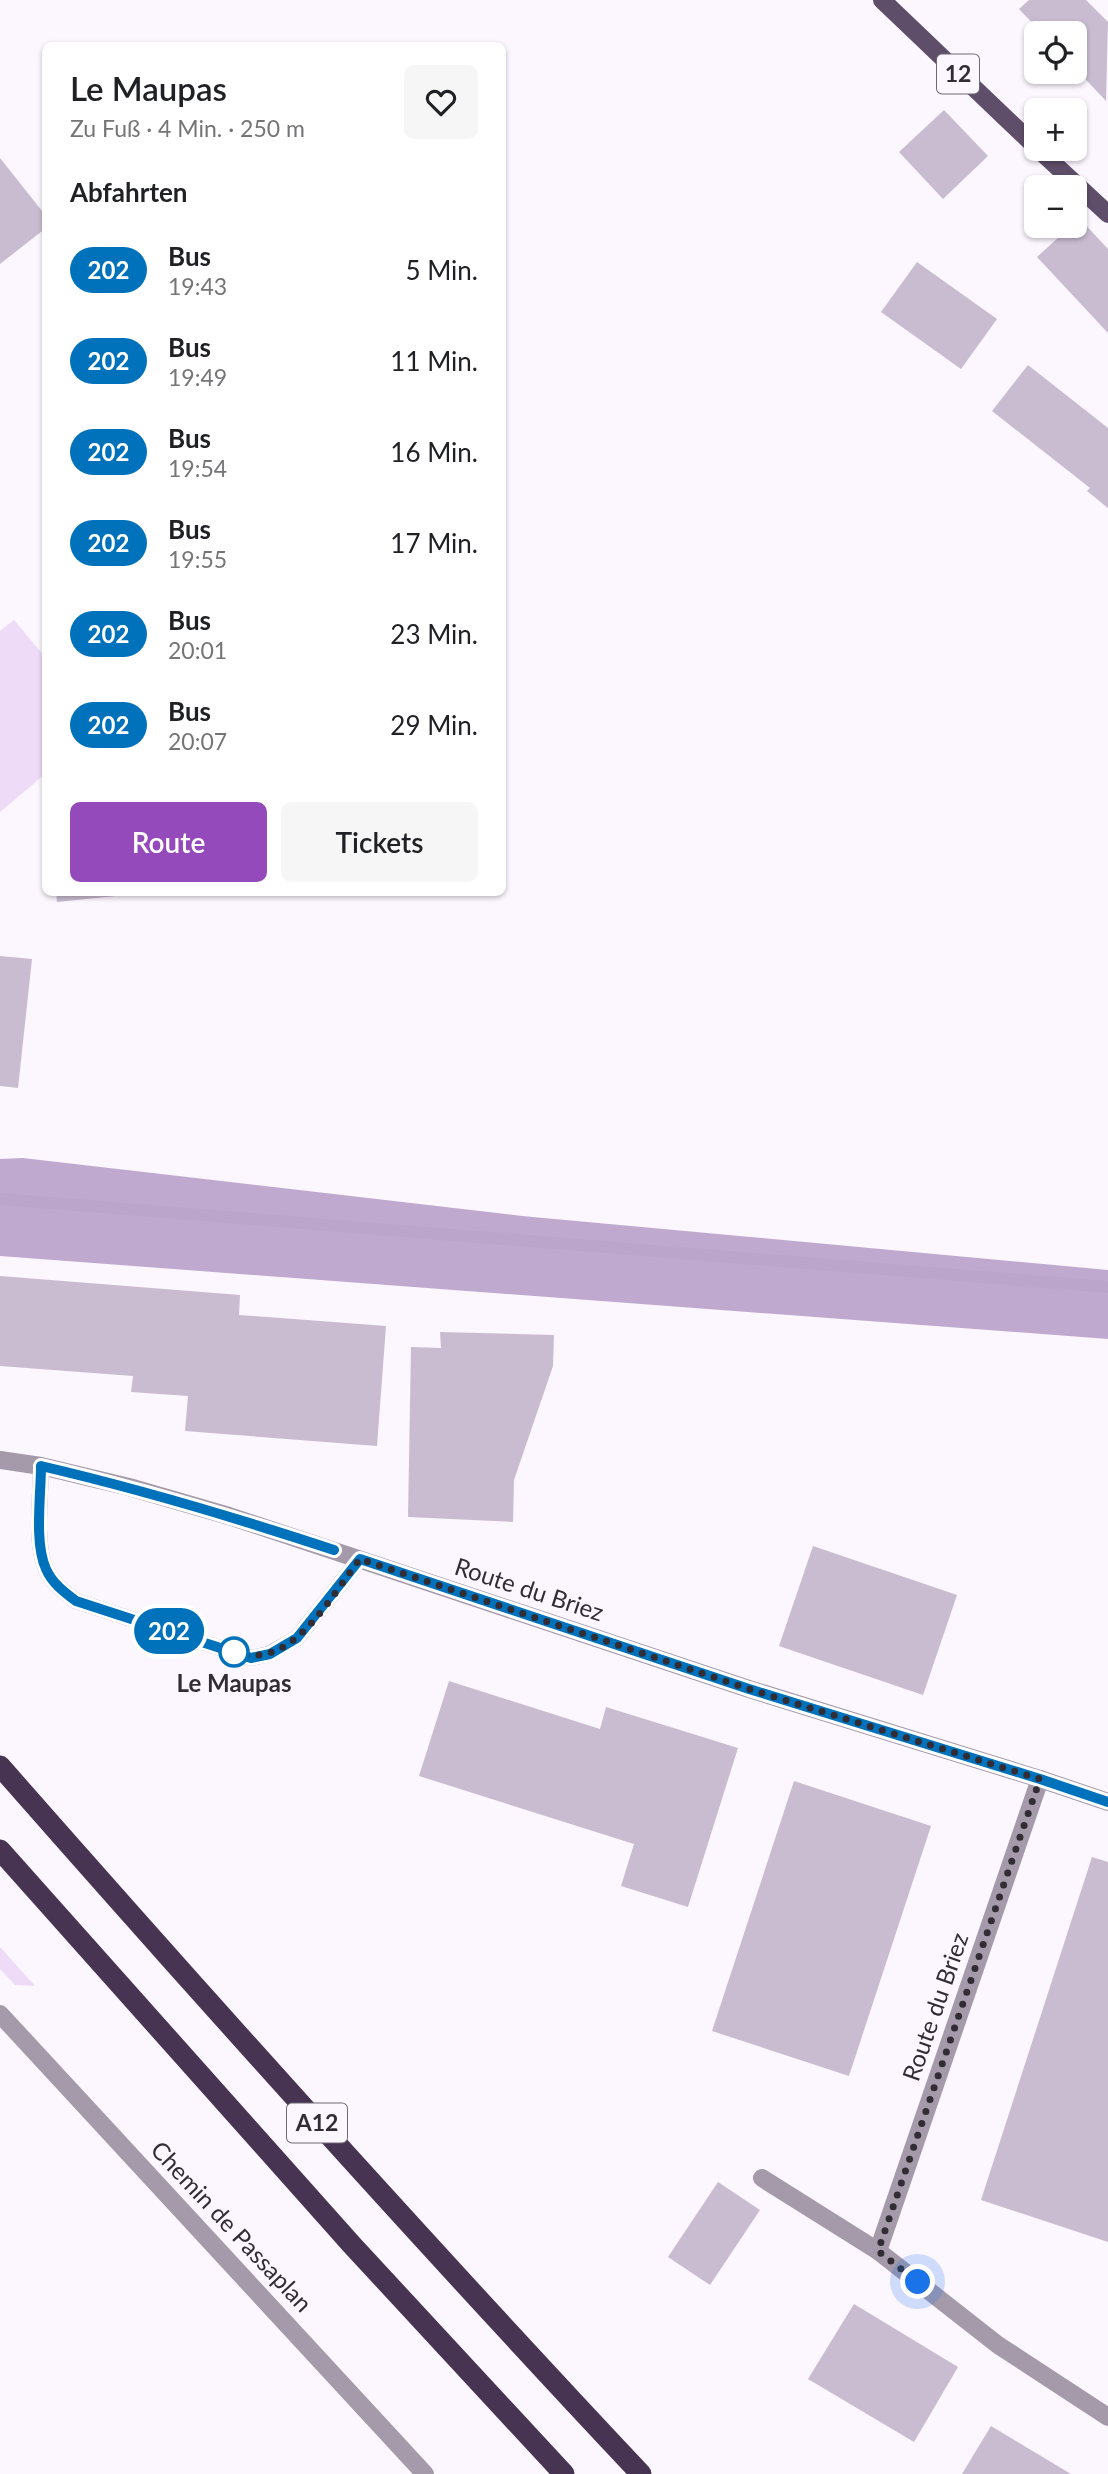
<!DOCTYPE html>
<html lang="de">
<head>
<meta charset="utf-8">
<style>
  :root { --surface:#fff; --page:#f6f6f6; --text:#202124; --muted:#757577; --accent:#954abb }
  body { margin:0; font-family:Lato,sans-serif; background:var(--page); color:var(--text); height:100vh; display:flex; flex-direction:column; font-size:26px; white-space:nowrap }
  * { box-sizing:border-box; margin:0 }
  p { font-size:23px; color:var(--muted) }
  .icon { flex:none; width:38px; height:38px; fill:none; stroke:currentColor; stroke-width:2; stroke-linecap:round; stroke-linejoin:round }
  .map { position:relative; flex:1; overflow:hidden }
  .sheet { position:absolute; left:42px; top:42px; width:464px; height:854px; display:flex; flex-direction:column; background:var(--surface); border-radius:10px; box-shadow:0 2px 5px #0004 }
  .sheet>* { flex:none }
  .badge { padding:0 14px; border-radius:23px; font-size:24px; line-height:46px }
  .buttons { position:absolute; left:1024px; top:21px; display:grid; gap:14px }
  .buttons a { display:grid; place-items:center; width:63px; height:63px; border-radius:10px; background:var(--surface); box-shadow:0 2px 5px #0004; font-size:35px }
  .you { position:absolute; width:35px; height:35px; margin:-18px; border:5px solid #fff; border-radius:50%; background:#1a73e8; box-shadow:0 0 0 10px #1a73e833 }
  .map>.badge { position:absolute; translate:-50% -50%; box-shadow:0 0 0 4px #fff }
  h2 { padding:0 28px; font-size:26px; line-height:63px }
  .round { display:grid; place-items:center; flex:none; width:74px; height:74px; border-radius:10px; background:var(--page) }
  .head { display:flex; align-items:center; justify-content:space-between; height:119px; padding:0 28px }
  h1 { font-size:33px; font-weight:600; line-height:52px }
  .primary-button { display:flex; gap:14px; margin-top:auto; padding:14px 28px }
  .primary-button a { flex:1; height:80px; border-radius:10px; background:var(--accent); color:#fff; font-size:28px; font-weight:600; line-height:80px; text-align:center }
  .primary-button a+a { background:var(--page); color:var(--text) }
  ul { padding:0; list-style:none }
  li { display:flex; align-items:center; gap:21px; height:91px; padding:0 28px }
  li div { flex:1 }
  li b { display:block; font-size:26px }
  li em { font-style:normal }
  li .badge { min-width:77px; font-weight:700; text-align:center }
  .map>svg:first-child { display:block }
  .green { fill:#eddbf8 }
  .forest { fill:#c0a9ce }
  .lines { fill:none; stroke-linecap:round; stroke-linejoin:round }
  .stream { stroke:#bca5ca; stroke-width:12 }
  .building { fill:#c9bcd1 }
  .lane { stroke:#a49aaa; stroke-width:16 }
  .street { stroke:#a49aaa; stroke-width:18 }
  .primary { stroke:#5f4e69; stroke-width:18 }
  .highway { stroke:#473352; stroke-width:21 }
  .line-casing { stroke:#fff; stroke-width:16 }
  .line { stroke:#0072bc; stroke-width:10 }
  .walk { stroke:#322d35; stroke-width:7; stroke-dasharray:0 12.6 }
  .stop-dot { fill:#fff; stroke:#0072bc; stroke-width:3.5 }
  .labels { text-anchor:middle; stroke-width:7; stroke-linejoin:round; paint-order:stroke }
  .shield { fill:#fcf6ff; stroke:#6f6972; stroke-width:2 }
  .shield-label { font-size:23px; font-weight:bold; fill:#322d35 }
  .street-label { font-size:24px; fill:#322d35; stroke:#fcf6ff }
  .stop-label { font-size:24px; font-weight:bold; fill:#322d35; stroke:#fcf6ff }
</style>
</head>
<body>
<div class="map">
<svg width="1108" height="2474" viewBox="0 0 1108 2474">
  <rect width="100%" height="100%" fill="#fcf6ff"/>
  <g class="green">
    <path d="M14,620L45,657V774L0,812V631Z"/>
    <path d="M0,1947L35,1986L15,1985L0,1969Z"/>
  </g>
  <path class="forest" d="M23,1158L522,1216L1108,1270V1339L0,1256V1159Z"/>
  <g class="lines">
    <path class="stream" d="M0,1199L1108,1287"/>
  </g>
  <g class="building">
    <path d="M1029,0H1086L1108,22L1106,101L1074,67V33H1042L1019,9Z"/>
    <path d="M944,110L988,156L943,199L899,152Z"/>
    <path d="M0,158L46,216V228L0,264Z"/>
    <path d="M1079,218L1108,249V333L1037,257L1071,226H1074V222Z"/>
    <path d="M917,262L997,319L961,369L881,312Z"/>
    <path d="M1028,365L1108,428V508L1087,491L1090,488L992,411Z"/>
    <path d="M56,892H136V894L57,902Z"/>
    <path d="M0,956L32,959L18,1088L0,1086Z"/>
    <path d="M0,1276L240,1295L239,1315L386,1326L377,1446L185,1431L188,1396L131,1392L133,1376L0,1366Z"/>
    <path d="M440,1332L554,1335L553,1366L514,1480L513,1522L408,1517L411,1347L441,1348Z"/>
    <path d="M813,1546L957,1595L923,1695L779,1646Z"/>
    <path d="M449,1681L600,1729L606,1707L738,1748L688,1907L621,1886L634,1844L419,1776Z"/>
    <path d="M794,1781L931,1826L849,2076L712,2031Z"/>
    <path d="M1092,1857L1108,1862V2242L981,2200Z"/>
    <path d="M718,2182L760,2210L710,2285L668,2257Z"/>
    <path d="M854,2304L958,2367L914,2442L808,2379Z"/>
    <path d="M991,2426L1071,2474H962Z"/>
  </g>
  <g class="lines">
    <path class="lane" d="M41,1466C41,1495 34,1543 46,1569C52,1583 64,1592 76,1601L251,1658L269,1654L297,1638L360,1559"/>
    <g class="street">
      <path d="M0,1460L41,1466L129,1487L229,1516L749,1689L1040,1779L1108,1802"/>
      <path d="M0,2014L425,2474"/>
      <path d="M762,2178L878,2251L998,2345L1108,2417"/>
      <path d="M878,2251L1040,1779"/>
    </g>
    <g class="primary">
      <path d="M882,0L1036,147"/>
      <path d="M1038,149L1108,214"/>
    </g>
    <g class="highway">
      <path d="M0,1766C210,2005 423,2242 641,2474"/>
      <path d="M0,1850L352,2245L564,2474"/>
    </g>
  </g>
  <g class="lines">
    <defs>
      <path id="line" d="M334,1550C237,1518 140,1489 41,1466C41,1495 34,1543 46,1569C52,1583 64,1592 76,1601L251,1658L270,1654L297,1638L360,1559L749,1689L1040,1779L1108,1802"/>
    </defs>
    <use href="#line" class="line-casing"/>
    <use href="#line" class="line"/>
    <path class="walk" d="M234,1652C292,1672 329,1598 360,1559L749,1689L1040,1779L878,2251L918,2282"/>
  </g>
  <circle class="stop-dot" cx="234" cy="1652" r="14"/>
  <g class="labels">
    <g class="shield">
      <rect x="937" y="54.5" width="42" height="39" rx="5"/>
      <rect x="287" y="2103.5" width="60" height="39" rx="5"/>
    </g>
    <g class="shield-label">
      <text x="958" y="82">12</text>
      <text x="317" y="2131">A12</text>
    </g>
    <g class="street-label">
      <text transform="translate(529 1590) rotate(18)" y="8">Route du Briez</text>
      <text transform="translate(936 2007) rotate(-71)" y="8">Route du Briez</text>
      <text transform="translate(231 2227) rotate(47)" y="8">Chemin de Passaplan</text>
    </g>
    <g class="stop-label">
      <text x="234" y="1692">Le Maupas</text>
    </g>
  </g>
</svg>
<div class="buttons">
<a><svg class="icon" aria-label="locate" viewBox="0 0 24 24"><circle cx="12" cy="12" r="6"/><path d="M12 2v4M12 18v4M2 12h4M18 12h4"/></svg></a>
<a>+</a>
<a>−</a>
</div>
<div class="you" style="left:918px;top:2282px"></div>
<b class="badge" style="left:169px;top:1631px;background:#0072bc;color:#fff">202</b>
<section class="sheet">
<div class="head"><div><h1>Le Maupas</h1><p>Zu Fuß · 4 Min. · 250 m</p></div><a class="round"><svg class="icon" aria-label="heart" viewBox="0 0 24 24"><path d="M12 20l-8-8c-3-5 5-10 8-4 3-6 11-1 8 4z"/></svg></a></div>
<h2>Abfahrten</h2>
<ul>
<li><span class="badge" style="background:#0072bc;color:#fff">202</span><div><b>Bus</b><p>19:43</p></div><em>5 Min.</em></li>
<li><span class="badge" style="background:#0072bc;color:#fff">202</span><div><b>Bus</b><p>19:49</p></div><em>11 Min.</em></li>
<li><span class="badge" style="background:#0072bc;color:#fff">202</span><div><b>Bus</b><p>19:54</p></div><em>16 Min.</em></li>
<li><span class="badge" style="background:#0072bc;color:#fff">202</span><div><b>Bus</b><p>19:55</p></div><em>17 Min.</em></li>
<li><span class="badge" style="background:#0072bc;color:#fff">202</span><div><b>Bus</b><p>20:01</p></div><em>23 Min.</em></li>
<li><span class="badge" style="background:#0072bc;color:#fff">202</span><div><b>Bus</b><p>20:07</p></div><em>29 Min.</em></li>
</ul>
<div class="primary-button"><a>Route</a><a>Tickets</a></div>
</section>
</div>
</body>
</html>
